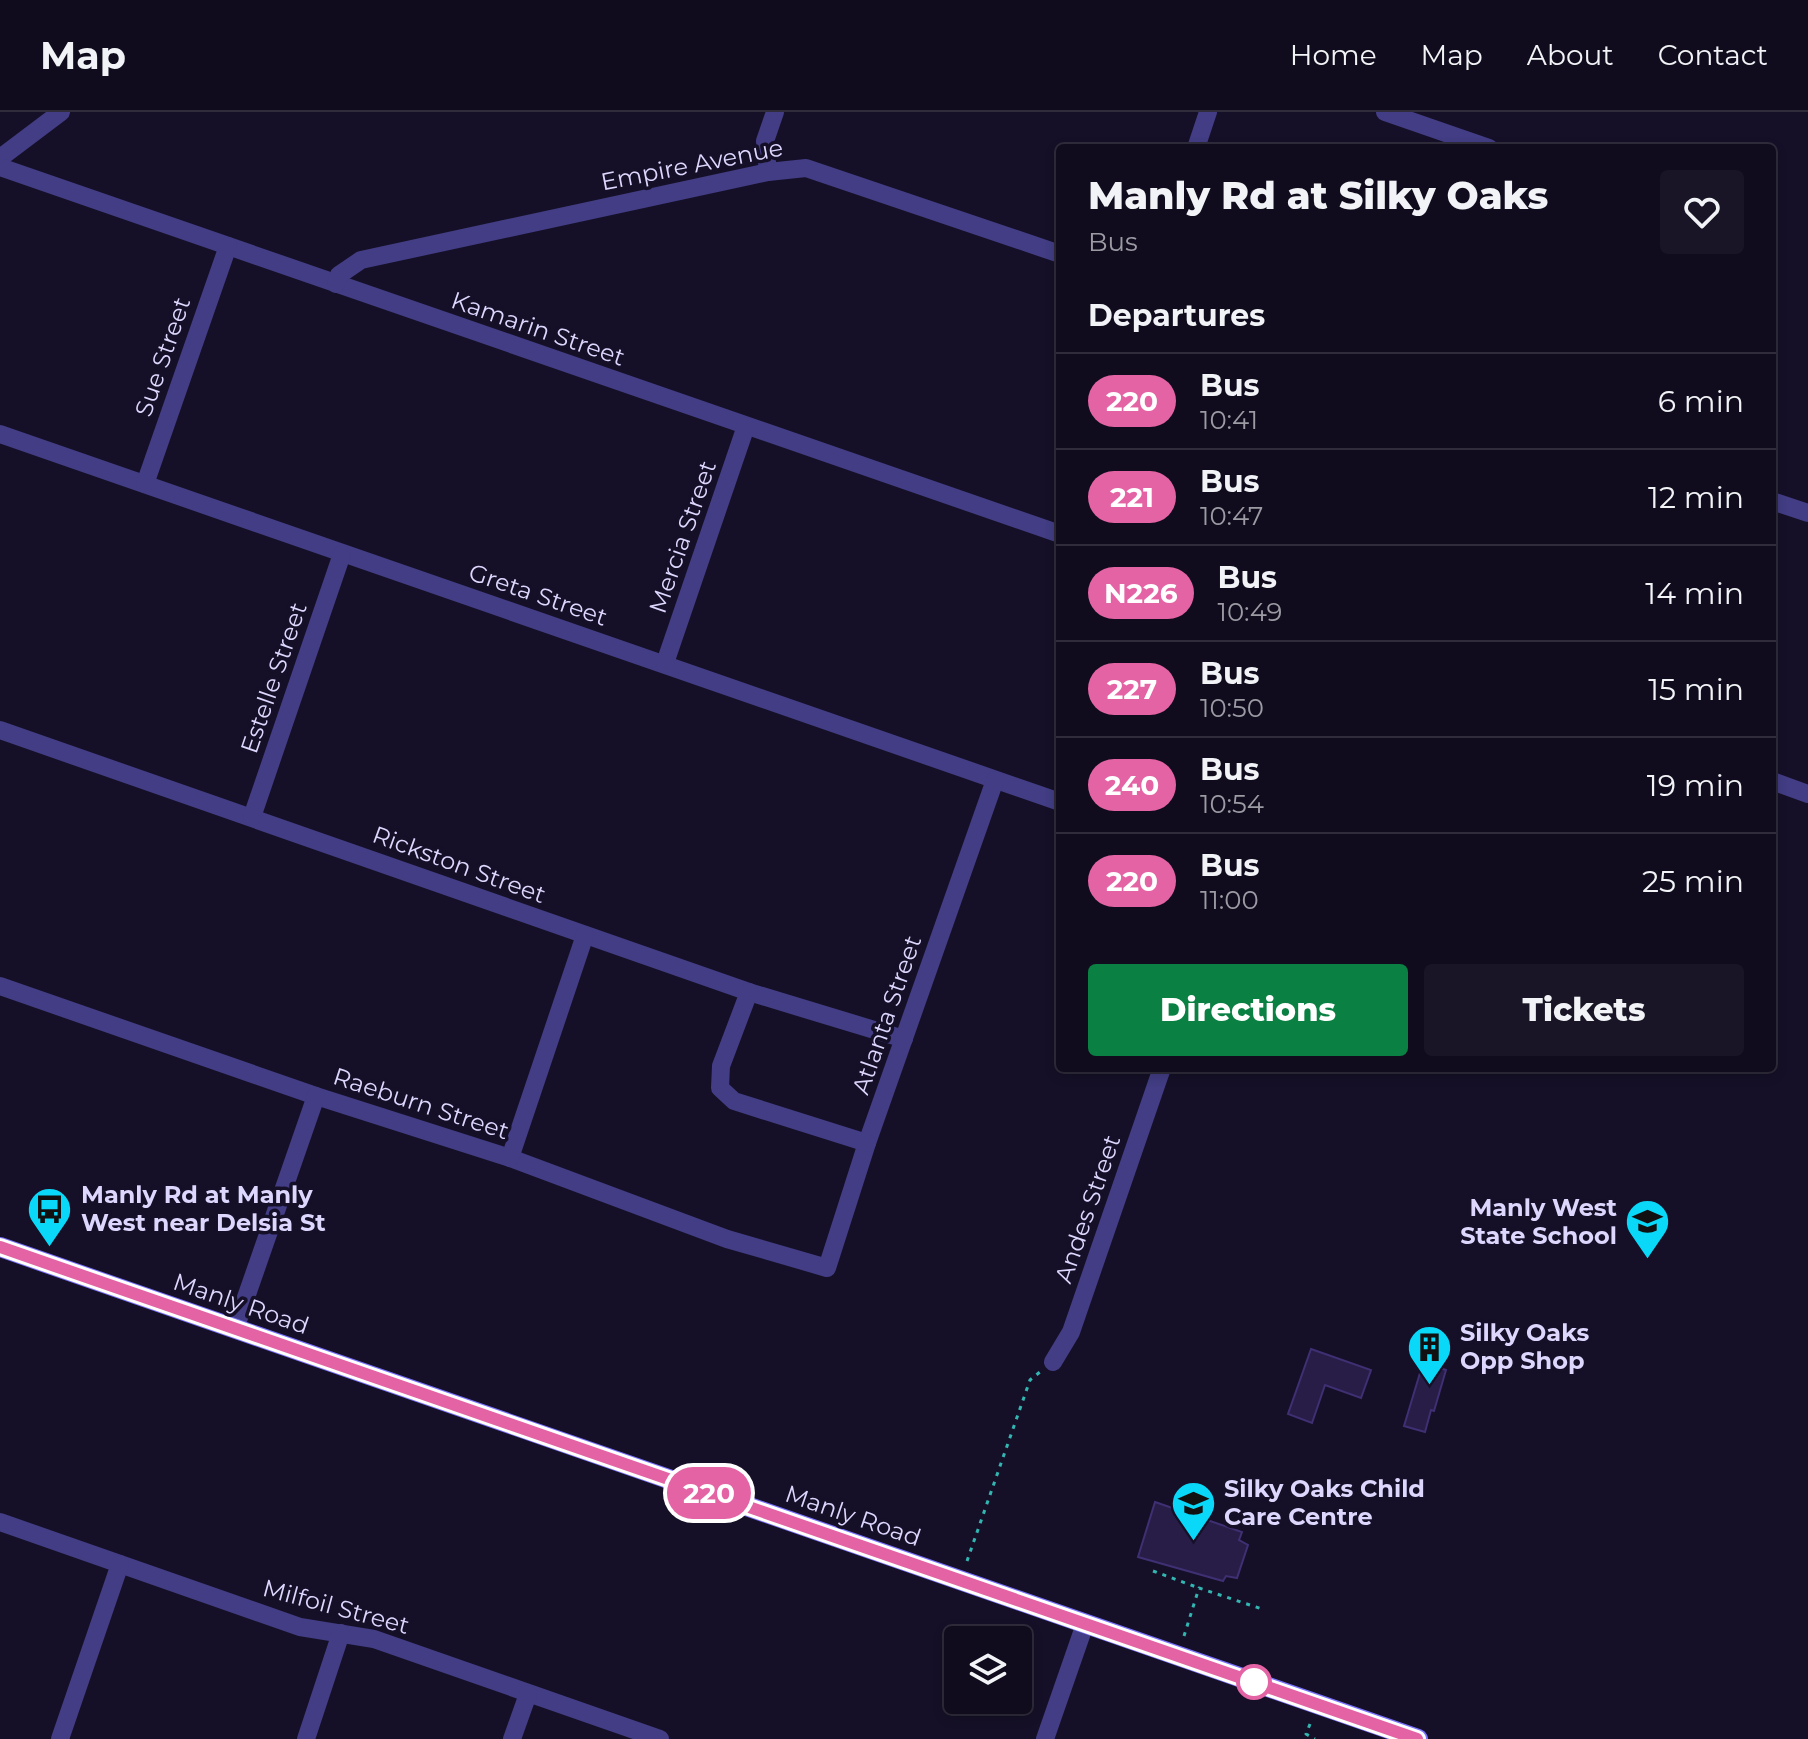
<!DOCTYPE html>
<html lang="en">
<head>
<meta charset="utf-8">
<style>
  :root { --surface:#100c1d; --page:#191526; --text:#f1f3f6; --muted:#9c9ba4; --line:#302c3b; --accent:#0b8043 }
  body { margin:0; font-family:Montserrat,sans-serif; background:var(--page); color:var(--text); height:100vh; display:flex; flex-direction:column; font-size:30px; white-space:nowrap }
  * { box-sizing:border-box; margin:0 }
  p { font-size:26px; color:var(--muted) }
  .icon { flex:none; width:44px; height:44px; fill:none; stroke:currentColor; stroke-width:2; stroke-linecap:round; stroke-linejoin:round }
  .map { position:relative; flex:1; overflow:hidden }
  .side { position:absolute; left:1056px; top:32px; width:720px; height:928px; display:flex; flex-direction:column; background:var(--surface); border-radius:8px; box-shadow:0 4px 12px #0003,0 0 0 2px var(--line) }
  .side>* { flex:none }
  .badge { padding:0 16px; border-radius:26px; font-size:28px; line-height:52px }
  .fabs { position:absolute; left:944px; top:1514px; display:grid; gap:16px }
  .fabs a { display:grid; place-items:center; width:88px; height:88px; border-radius:8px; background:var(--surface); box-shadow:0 4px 12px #0003,0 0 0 2px var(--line); font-size:40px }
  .map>.badge { position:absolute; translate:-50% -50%; box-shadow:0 0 0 4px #fff }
  h2 { padding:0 32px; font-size:30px; line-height:72px }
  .round { display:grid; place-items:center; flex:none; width:84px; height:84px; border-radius:8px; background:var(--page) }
  .headline { display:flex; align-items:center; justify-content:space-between; height:136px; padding:0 32px }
  h1 { font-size:38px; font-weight:800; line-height:60px }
  .action { display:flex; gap:16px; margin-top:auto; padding:16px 32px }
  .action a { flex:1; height:92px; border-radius:8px; background:var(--accent); color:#fff; font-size:32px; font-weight:800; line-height:92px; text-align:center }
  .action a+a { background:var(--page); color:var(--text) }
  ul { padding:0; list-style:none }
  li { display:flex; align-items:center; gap:24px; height:96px; padding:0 32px; border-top:2px solid var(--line) }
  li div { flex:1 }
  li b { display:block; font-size:30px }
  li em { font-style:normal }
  li .badge { min-width:88px; font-weight:700; text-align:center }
  header { display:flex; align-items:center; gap:48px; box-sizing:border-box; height:112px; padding:0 40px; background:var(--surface); border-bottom:2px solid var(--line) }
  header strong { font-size:38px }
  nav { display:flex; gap:44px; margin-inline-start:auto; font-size:28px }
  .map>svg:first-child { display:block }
  .building { fill:#271d47; stroke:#3f2f73; stroke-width:2 }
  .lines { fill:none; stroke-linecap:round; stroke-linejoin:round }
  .path { stroke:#33b6b2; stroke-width:3; stroke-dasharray:4 6; stroke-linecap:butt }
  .street { stroke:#423d84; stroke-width:18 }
  .secondary { stroke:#7971fb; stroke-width:20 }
  .line-casing { stroke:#fff; stroke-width:18 }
  .line { stroke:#e463a4; stroke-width:12 }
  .stop-dot { fill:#fff; stroke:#e463a4; stroke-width:4 }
  .labels { text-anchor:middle; stroke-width:7; stroke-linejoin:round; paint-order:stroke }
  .street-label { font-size:24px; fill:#ddd7fe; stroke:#151027 }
  .poi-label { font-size:24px; font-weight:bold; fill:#ddd7fe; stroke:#151027; text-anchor:start }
</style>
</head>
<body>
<header>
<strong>Map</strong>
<nav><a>Home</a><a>Map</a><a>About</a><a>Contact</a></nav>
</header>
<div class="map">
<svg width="1808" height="1627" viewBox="0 0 1808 1627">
  <rect width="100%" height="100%" fill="#151027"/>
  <g class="building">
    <path d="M1311,1237L1371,1258L1361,1286L1325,1273L1312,1311L1288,1302Z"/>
    <path d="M1423,1251L1446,1258L1434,1299L1431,1298L1425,1320L1404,1314Z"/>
    <path d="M1155,1390L1242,1420L1239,1428L1248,1433L1237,1466L1226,1464L1223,1469L1138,1445Z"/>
  </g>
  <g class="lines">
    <g class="path">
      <path d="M967,1449L1030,1268L1040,1260"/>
      <path d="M1153,1459L1199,1476"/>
      <path d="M1184,1524L1199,1476L1265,1498"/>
      <path d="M1310,1612L1306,1622L1315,1627"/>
    </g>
    <g class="street">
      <path d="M1385,0L1489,36"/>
      <path d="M1196,36L1208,0"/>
      <path d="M0,46L61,0"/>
      <path d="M0,55L1060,422"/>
      <path d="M768,60L765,29L775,0"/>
      <path d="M336,172L339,163L361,148L768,60L806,56L1060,142"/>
      <path d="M0,322L1060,690"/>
      <path d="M145,372L228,134"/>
      <path d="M1772,389L1808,401"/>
      <path d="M665,551L746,314"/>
      <path d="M0,618L749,880L904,927"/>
      <path d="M1772,669L1808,682"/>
      <path d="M252,705L342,442"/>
      <path d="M0,874L316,984L510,1046L727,1127L827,1156L867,1031L995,668"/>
      <path d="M749,880L721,954L720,976L734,989L867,1031"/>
      <path d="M510,1046L585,823"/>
      <path d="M235,1217L316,984"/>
      <path d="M1053,1250L1071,1220L1162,956"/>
      <path d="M0,1410L300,1515L374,1527L660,1627"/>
      <path d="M60,1627L120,1452"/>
      <path d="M306,1627L341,1521"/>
      <path d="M512,1627L528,1582"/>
      <path d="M1045,1627L1085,1512"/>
    </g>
    <path class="secondary" d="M0,1135L1418,1627"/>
  </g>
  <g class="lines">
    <defs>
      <path id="line" d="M0,1135L1417,1627"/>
    </defs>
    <use href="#line" class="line-casing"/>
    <use href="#line" class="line"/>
  </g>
  <defs>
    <symbol id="bus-pin" viewBox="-11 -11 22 30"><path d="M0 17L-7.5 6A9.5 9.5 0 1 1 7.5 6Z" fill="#09d8f8" stroke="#151027"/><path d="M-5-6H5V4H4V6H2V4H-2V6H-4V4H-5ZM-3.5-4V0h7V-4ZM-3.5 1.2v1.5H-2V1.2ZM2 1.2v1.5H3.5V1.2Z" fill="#111"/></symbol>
    <symbol id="school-pin" viewBox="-11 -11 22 30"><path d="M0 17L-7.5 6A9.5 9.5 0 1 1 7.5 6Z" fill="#09d8f8" stroke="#151027"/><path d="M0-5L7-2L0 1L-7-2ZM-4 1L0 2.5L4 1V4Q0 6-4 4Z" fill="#111"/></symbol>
    <symbol id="building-pin" viewBox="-11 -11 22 30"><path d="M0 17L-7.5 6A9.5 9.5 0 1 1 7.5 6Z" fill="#09d8f8" stroke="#151027"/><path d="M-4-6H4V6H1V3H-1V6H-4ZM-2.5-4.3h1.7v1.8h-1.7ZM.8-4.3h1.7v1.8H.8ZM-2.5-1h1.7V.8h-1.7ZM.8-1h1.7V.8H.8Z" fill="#111"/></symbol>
  </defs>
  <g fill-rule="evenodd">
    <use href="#bus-pin" x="24" y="1072" width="51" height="69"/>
    <use href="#school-pin" x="1622" y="1084" width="51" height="69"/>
    <use href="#building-pin" x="1404" y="1210" width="51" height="69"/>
    <use href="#school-pin" x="1168" y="1366" width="51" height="69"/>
  </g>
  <circle class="stop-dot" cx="1254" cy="1570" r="16"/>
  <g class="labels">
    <g class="street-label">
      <text transform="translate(692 53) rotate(-11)" y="8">Empire Avenue</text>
      <text transform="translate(538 217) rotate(19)" y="8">Kamarin Street</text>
      <text transform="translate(163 245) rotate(-71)" y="8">Sue Street</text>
      <text transform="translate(683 425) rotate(-71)" y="8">Mercia Street</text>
      <text transform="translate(538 483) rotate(19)" y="8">Greta Street</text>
      <text transform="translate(274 566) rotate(-71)" y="8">Estelle Street</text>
      <text transform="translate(459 753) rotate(20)" y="8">Rickston Street</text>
      <text transform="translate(887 903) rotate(-71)" y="8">Atlanta Street</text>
      <text transform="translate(421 992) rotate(18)" y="8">Raeburn Street</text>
      <text transform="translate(1088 1097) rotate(-71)" y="8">Andes Street</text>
      <text transform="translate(241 1192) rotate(19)" y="8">Manly Road</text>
      <text transform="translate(853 1404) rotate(19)" y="8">Manly Road</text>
      <text transform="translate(336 1495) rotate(15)" y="8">Milfoil Street</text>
    </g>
    <g class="poi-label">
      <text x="81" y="1091">Manly Rd at Manly<tspan x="81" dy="28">West near Delsia St</tspan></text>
      <text x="1617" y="1104" text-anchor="end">Manly West<tspan x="1617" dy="28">State School</tspan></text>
      <text x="1460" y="1229">Silky Oaks<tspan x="1460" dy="28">Opp Shop</tspan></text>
      <text x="1224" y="1385">Silky Oaks Child<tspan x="1224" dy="28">Care Centre</tspan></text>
    </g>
  </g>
</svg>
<div class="fabs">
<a><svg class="icon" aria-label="layers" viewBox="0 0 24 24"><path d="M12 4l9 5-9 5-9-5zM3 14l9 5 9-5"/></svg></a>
</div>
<b class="badge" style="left:709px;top:1381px;background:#e463a4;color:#fff">220</b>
<section class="side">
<div class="headline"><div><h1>Manly Rd at Silky Oaks</h1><p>Bus</p></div><a class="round"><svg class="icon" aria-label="heart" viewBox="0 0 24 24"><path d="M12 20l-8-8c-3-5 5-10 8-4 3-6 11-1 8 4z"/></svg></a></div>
<h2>Departures</h2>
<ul>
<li><span class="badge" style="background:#e463a4;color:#fff">220</span><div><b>Bus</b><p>10:41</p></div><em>6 min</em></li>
<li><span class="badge" style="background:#e463a4;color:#fff">221</span><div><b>Bus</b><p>10:47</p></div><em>12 min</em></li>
<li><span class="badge" style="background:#e463a4;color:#fff">N226</span><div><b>Bus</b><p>10:49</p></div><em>14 min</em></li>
<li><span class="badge" style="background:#e463a4;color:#fff">227</span><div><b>Bus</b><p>10:50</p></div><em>15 min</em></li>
<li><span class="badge" style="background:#e463a4;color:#fff">240</span><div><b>Bus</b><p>10:54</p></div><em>19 min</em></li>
<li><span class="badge" style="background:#e463a4;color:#fff">220</span><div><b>Bus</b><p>11:00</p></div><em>25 min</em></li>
</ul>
<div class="action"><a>Directions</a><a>Tickets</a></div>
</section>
</div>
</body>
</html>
